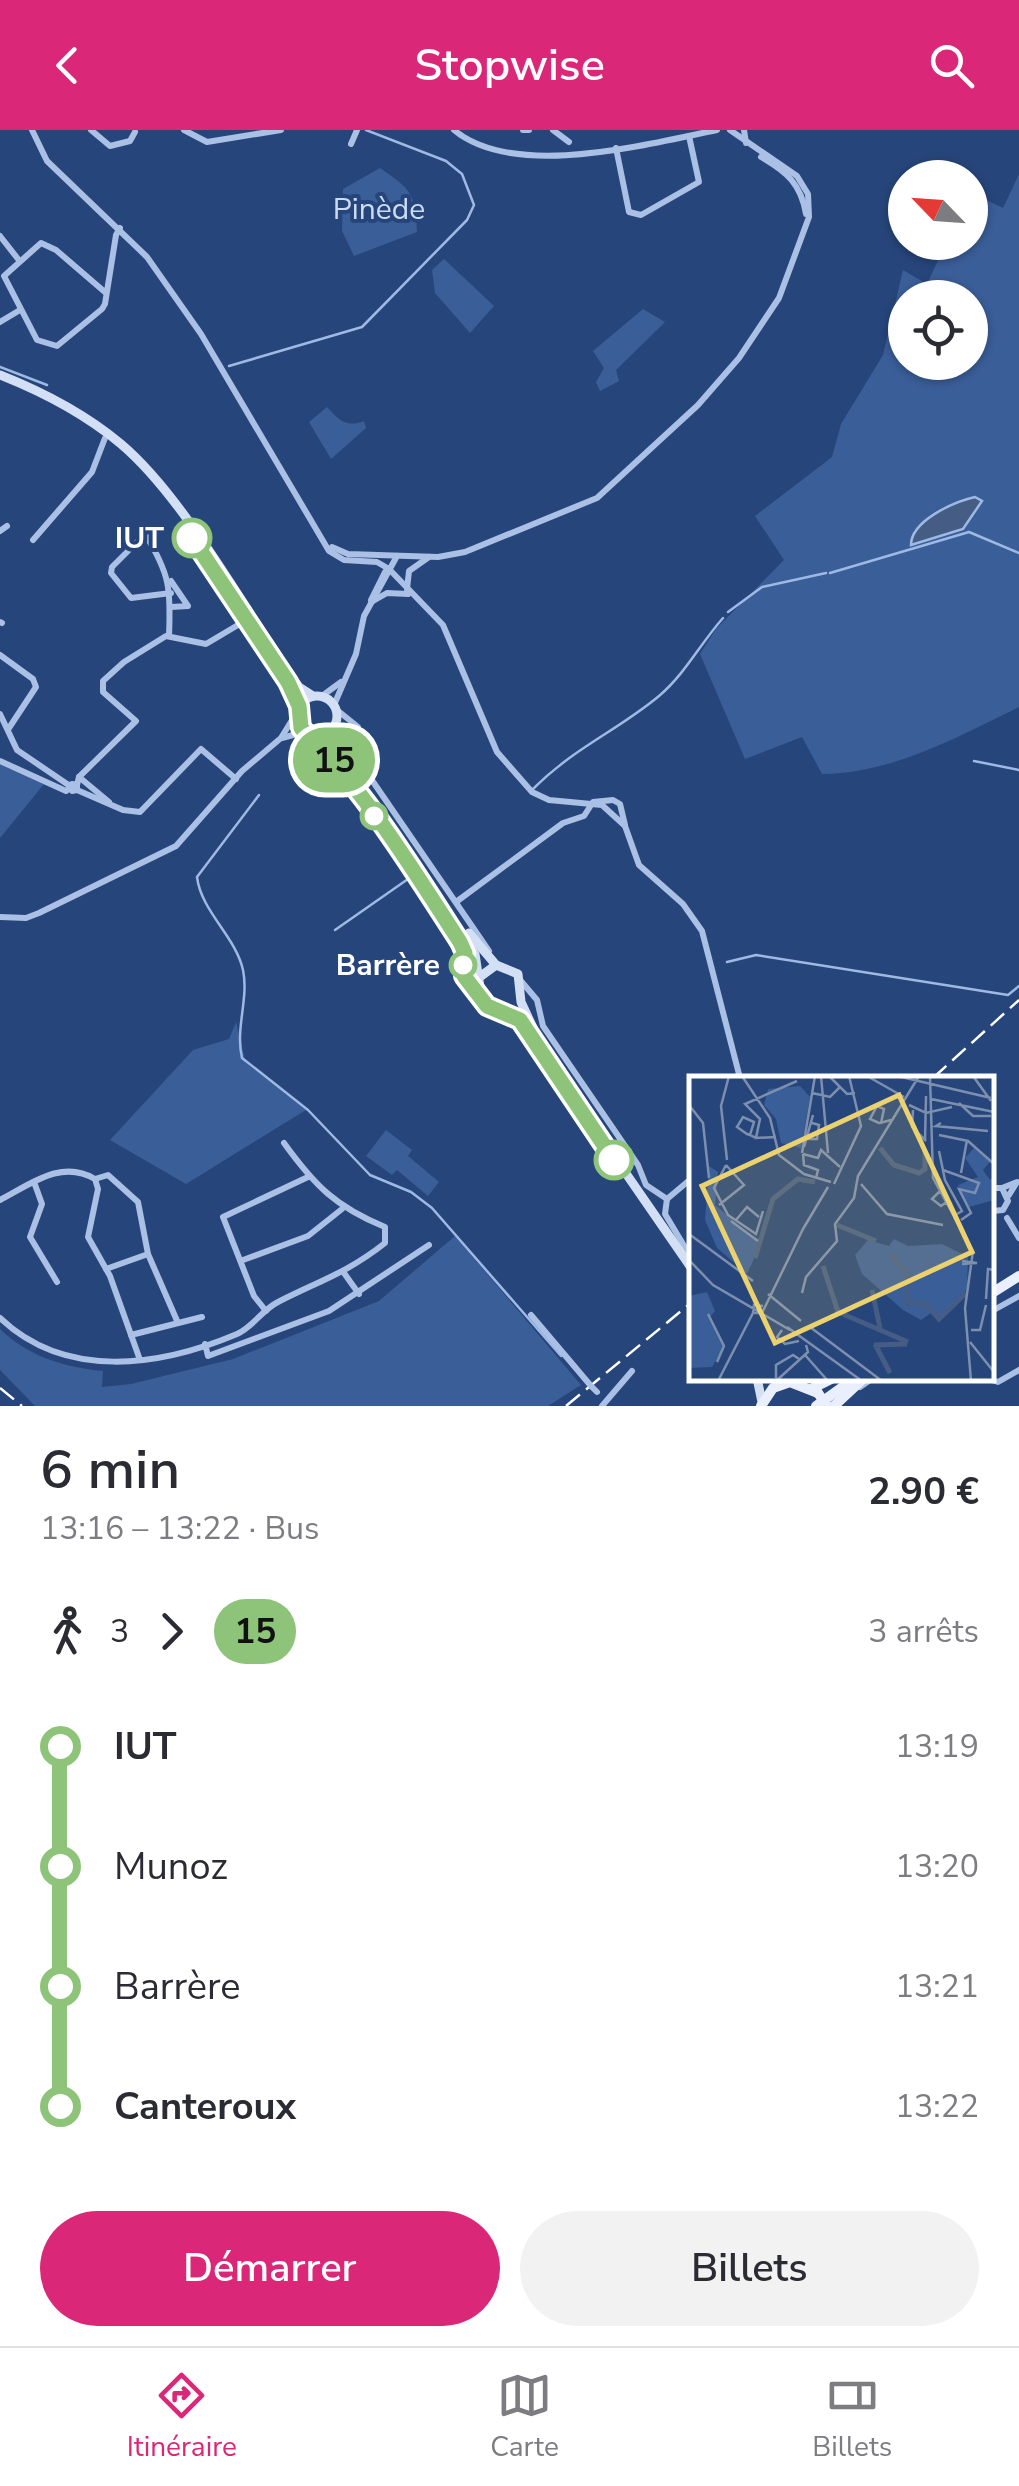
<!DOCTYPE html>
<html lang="fr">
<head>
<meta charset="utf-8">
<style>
  :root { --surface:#fff; --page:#f2f2f3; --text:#2b2b33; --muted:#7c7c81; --line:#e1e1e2; --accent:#db2777 }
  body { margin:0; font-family:"Nunito Sans",sans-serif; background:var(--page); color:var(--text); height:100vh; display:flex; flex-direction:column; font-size:38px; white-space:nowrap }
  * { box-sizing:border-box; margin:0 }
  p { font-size:32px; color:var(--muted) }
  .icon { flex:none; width:55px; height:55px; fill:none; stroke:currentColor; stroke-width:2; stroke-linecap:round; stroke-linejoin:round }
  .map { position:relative; height:1276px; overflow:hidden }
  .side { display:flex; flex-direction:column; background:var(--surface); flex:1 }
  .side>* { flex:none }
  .badge { padding:0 20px; border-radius:32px; font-size:35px; line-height:65px }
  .needle { width:65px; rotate:295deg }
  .tools { position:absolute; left:888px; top:30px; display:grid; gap:20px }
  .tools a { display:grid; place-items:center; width:100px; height:100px; border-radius:50%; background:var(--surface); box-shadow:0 2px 8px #0004; font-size:50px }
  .map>.badge { position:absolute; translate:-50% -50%; box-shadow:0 0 0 5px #fff }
  .legs { display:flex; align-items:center; gap:15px; height:110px; padding:0 40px; font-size:32px }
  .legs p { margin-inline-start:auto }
  .head { display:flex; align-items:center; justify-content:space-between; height:170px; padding:0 40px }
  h1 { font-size:55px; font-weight:600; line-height:75px }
  .action { display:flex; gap:20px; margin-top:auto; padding:20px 40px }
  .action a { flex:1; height:115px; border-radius:60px; background:var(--accent); color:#fff; font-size:40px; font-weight:600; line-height:115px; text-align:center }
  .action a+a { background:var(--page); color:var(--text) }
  ul { padding:0 40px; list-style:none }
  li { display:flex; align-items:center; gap:35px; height:120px; font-size:38px }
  li i { display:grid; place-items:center; width:15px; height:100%; margin:0 12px; background:currentColor }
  li i::after { content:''; width:25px; height:25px; margin:-12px; border:8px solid; border-radius:50%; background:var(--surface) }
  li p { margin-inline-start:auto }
  li:first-child i { background:linear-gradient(#0000 50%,currentColor 0) }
  li:last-child i { background:linear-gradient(currentColor 50%,#0000 0) }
  header { display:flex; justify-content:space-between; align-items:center; height:130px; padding:0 40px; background:var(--accent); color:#fff; font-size:45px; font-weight:600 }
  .dock { display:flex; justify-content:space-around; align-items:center; height:140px; border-top:2px solid var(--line); background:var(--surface); font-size:28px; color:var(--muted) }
  .dock a { display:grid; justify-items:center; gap:5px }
  .dock .active { color:var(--accent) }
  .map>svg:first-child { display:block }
  .green { fill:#3a5e98; fill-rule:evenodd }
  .water { fill:#455d84; stroke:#9ebae4; stroke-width:2.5 }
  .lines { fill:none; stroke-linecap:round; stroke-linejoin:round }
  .stream { stroke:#9ebae4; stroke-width:2.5 }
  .street { stroke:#aac0e4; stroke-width:6 }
  .secondary { stroke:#d3dff4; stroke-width:9 }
  .primary { stroke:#e9effc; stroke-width:10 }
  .rail { stroke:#fff; stroke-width:2.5; stroke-dasharray:18 8; stroke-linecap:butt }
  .street-bridge { stroke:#aac0e4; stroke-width:6 }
  .primary-bridge { stroke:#e9effc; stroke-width:10 }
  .line-1-casing { stroke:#fff; stroke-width:22 }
  .line-1 { stroke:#8ec479; stroke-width:15 }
  .stop-1-dot { fill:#fff; stroke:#8ec479; stroke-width:5 }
  .labels { text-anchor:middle; stroke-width:8; stroke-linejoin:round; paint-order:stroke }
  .park-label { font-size:30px; fill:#ccdbf3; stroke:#26457a }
  .stop-label { font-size:30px; font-weight:bold; fill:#fff; stroke:#26457a; text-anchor:end }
  .inset-river { fill:none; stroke:#455d84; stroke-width:5 }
  .inset-road { fill:none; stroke:#7d8faf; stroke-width:2.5 }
  .view { fill:#ecd16f; fill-opacity:0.15; stroke:#ecd16f; stroke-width:5 }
  .inset-edge { fill:none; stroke:#fff; stroke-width:5 }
</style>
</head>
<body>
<header><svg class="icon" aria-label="back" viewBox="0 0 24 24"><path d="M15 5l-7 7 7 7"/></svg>Stopwise<svg class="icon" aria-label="search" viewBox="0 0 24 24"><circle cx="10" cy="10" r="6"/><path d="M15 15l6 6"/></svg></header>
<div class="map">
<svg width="1019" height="1276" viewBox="0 0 1019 1276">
  <rect width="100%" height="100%" fill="#26457a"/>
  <g class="green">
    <path d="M380,38C410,59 415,61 417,102L354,126L342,101L343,59Z"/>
    <path d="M1019,44V577C955,608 894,643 822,644L802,607L745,629L700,524L716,499L784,430L755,386L832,327L841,294L883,225L903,140L927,154L946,113L970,112V62L1003,78ZM905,168H970V232H905Z"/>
    <path d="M444,129L494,176L470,203L435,163L432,140Z"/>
    <path d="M643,179L665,192L616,240L619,251L600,261L596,252L604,238L593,221Z"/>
    <path d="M327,277C339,290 346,298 364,291L366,298L331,329L309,292Z"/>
    <path d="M0,634L44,654L0,708Z"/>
    <path d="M236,892L246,933L306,980L186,1054L110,1010L193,920L229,909Z"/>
    <path d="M386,1000L412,1020L408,1026L439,1052L428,1066L397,1040L392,1045L366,1026Z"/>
    <path d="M455,1106L581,1255L548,1276H35L0,1240V1199C29,1227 64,1237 103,1241L102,1257L131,1254L233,1229L379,1171Z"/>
  </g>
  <path class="water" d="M975,367L982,371L963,399L911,415C911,391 953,372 975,367Z"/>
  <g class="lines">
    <g class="stream">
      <path d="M229,236L362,197L467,90L474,75L462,44L446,31L366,0"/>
      <path d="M0,237L47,255"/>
      <path d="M830,443L969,402L1019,423"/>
      <path d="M728,482L762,457L826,443"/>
      <path d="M974,631L1019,640"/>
      <path d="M533,659C575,617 617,601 659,566C685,544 700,514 723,488"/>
      <path d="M259,665L197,747C201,781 236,807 243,840C249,869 235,898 242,928L308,980L370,1045L411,1062L432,1078L561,1226"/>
      <path d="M335,800L408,749"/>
      <path d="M727,832L756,825L1008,865L1019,856"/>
    </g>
    <g class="street">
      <path d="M32,0L47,31L147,127L201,204L329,421L344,430L377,432L389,439L443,495L497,622L532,662L549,670L602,675L625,696L639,735L683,774L702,801L740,948"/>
      <path d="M91,0L110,16L130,11L135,2"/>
      <path d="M184,0L207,12L281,0"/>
      <path d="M454,0C514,50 647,14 717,0"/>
      <path d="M523,0H529"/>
      <path d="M553,0L569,12"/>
      <path d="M744,0L746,13"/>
      <path d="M351,14L357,0"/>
      <path d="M616,18L629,82L641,85L699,52L689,6"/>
      <path d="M761,27C787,42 801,54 806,84"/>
      <path d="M0,106L18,129"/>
      <path d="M106,163L56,120L41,113L4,146L37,210L57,216L102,179L105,174L116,105L120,98"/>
      <path d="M0,192L20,180"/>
      <path d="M0,401L7,396"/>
      <path d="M33,410L92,342L105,308"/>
      <path d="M332,417L348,424L438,427L465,422L597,368L698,275L739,228L779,168L809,87L808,64L797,46L730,0"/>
      <path d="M407,459L409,441L429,427"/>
      <path d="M371,470L385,442"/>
      <path d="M373,471L387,463L408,464"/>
      <path d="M171,477L188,476L171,451"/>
      <path d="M244,485L238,495L250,496"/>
      <path d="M0,492L2,493"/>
      <path d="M169,506C171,459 170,444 145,404L112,437L111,443L131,468L171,463"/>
      <path d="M0,525L33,549L36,557L9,598"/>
      <path d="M322,566L341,552"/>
      <path d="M334,575L356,524L364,486L397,426"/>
      <path d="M337,580L358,597V623L365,640L489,821"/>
      <path d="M0,584L17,620L70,656"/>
      <path d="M282,608L304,602"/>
      <path d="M321,615L460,811L465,823L463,846L478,860"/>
      <path d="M0,631L66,661L70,658"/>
      <path d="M79,647L109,672"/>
      <path d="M77,655V660L72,661V654L77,655L79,647L136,591L103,562V551L124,532L166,506L206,514L238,495"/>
      <path d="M77,660L123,680L140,682L201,619L236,649"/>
      <path d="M456,772L563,693L584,686L593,672L613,670L620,674L625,695"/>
      <path d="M0,787L26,788L39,783L176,716L242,641L281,608L297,582"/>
      <path d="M521,851L537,870L543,896L638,1035L646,1055L667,1069"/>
      <path d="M95,1049L108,1045L138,1072L148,1124L178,1193"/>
      <path d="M34,1052L42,1074L30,1107L57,1152"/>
      <path d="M992,1058H1002L1008,1071L1003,1080L992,1081"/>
      <path d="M1002,1058L1017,1052L1009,1065"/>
      <path d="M667,1069L665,1084L692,1129"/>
      <path d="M667,1069L692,1048"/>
      <path d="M0,1070C31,1054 61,1029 95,1049L98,1059L88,1107L110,1146L140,1230"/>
      <path d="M1007,1088L1019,1108"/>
      <path d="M243,1130L308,1106L342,1079"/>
      <path d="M106,1139L148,1124"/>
      <path d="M344,1143L359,1164"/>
      <path d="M266,1181L254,1166L223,1087L308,1047"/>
      <path d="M992,1181L1019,1166"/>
      <path d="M531,1185L591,1256"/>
      <path d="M0,1188C65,1250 159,1237 237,1204C254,1196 262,1180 278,1172C319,1151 347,1143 385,1113V1097C336,1077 315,1056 284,1013"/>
      <path d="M131,1205L202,1187"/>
      <path d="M205,1214L208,1226L329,1181L429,1115"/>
      <path d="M986,1248L998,1252L1019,1240"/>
      <path d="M860,1257L873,1248"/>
      <path d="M602,1276L632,1241"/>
    </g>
    <g class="secondary">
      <path d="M0,245C43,262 85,284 121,314C186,369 247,485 299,557L313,566"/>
      <path d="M283,545L299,577"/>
      <circle cx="317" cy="586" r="20"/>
      <path d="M336,595L347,626"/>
      <path d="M318,607L343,630L475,824L482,871L520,890L692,1139"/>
      <path d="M469,803L496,835"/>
      <path d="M481,846L496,835L518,844L521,872L534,900"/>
      <path d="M559,938L598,996"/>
      <path d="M757,1248L762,1272"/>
    </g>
    <g class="primary">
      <path d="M992,1163L1019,1146"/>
      <path d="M813,1258L833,1248"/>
      <path d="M761,1276L773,1258L790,1252L818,1263"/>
      <path d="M816,1276L855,1248"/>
      <path d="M834,1276L864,1248"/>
    </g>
    <g class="rail">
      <path d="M933,948L1019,870"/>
      <path d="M0,1258L22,1276"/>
      <path d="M566,1276L692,1172"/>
    </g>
    <path class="street-bridge" d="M591,1256L597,1262"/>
    <path class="primary-bridge" d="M818,1263L827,1276"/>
  </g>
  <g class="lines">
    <defs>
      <path id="line-1" d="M192,408L288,552L299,576L301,598C363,657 412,738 460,812L465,823L464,846L487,876L520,890L614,1030"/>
    </defs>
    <use href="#line-1" class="line-1-casing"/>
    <use href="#line-1" class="line-1"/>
  </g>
  <g class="stop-1-dot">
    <circle cx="192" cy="408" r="18"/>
    <circle cx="374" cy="686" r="12"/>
    <circle cx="463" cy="835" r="12"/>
    <circle cx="614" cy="1030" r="18"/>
  </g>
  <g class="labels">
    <g class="park-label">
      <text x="379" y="89">Pinède</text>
    </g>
    <g class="stop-label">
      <text x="164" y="418">IUT</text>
      <text x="440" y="845">Barrère</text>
    </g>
  </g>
  <g transform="translate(689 946)">
    <rect width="305" height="305" fill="#26457a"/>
    <path d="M111,10L121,21L112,72L92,67L87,43L75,29L79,13ZM285,72L301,86L294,94L301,104L305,100V124L280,131L269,109L289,101L276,82ZM20,90L29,96L26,129L72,168L58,198L28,172L16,144ZM205,163L219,170L253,168L279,181L278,213L251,245L242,237L232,244L214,234L173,198L166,179L179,164L200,170ZM18,216L26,235L20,242L35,271L23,291L0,292V220Z" fill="#3a5e98"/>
    <path class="inset-river" d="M191,72L205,89L230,97L236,93V75M148,149L187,165M201,178L218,198V227L237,228L250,243L277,217M66,182L84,123L109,103L126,106M134,190L149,236L219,266M183,214L191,252M186,268L201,297M185,269L218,268"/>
    <path class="inset-road" d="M53,0L81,42L90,79L115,98L142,106M132,0L139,77M140,0L158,18L166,17M178,0L215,21M208,0L302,22M241,0L244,102L284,175L276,232L282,305M284,0L302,25M123,17L141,21L151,11M242,23L305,36M270,27L284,40H302M0,29L14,47L20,102M220,29L237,37L263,31M224,34L223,51L237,65M192,47L195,33L188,30L181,43L190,47H191L202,44M252,47L247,50L299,55M61,59L65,46L54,41L48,51L58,58L61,59L65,61H66M250,59L279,65L305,88M87,61L67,62L71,43L56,28L108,5M118,63H128L130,49L123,47M236,65L237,20M115,71L124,39M250,75L256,104L273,135L268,138M113,77L126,0M114,78L129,82L132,74L151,91M114,78L115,89L129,94L127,102M38,84L32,30L40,0M37,89L25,112L39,139L67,158L74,135M254,94L290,107L286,117L270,113L282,137L272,144M272,97L278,64M145,108L172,50L160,0M172,108L198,138L254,149M251,115L243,123L252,130L259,125M30,129L55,109L37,89M47,144L58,131L70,141M42,145L69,165M114,153L139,111M0,158L64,205M0,184L24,209L101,254M273,185L288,187L273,188M113,217L117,201L148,165L146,148L165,122L169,100L230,0M79,218L112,245M297,223L299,193L305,194M74,230L65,229L64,237H73L114,153M19,238L35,270L28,286M98,251L173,305M121,251L193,305M93,254L88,261L96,268L110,265M282,254H291L297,229M281,266L305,296M116,279L139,305M87,302V289L104,279L110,283M29,305L64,237M87,305L119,276L117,269"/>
    <path class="view" d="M210,19L283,176L86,267L13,110Z"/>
    <rect width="305" height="305" class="inset-edge"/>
  </g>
</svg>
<div class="tools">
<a><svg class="needle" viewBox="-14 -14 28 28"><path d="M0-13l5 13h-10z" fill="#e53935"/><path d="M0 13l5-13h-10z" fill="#7c7c81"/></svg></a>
<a><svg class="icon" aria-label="locate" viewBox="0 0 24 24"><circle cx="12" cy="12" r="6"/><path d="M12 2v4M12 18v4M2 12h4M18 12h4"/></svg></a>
</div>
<b class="badge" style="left:334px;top:630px;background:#8ec479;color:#111">15</b>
</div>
<section class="side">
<div class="head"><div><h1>6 min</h1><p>13:16 – 13:22 · Bus</p></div><b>2.90 €</b></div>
<div class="legs"><svg class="icon" aria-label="walk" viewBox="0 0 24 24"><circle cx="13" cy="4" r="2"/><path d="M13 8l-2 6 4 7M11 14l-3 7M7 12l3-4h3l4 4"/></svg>3<svg class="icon" aria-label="forward" viewBox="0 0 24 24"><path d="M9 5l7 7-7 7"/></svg><b class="badge" style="background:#8ec479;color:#111">15</b><p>3 arrêts</p></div>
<ul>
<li><i style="color:#8ec479"></i><b>IUT</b><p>13:19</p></li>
<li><i style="color:#8ec479"></i><span>Munoz</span><p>13:20</p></li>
<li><i style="color:#8ec479"></i><span>Barrère</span><p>13:21</p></li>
<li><i style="color:#8ec479"></i><b>Canteroux</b><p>13:22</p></li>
</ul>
<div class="action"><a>Démarrer</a><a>Billets</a></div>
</section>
<nav class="dock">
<a class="active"><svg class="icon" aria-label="directions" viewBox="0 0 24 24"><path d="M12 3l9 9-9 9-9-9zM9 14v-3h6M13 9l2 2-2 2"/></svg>Itinéraire</a>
<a><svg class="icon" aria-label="map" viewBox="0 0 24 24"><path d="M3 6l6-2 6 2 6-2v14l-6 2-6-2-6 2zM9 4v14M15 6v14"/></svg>Carte</a>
<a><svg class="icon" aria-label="tickets" viewBox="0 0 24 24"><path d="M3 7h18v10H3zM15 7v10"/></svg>Billets</a>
</nav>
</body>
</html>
